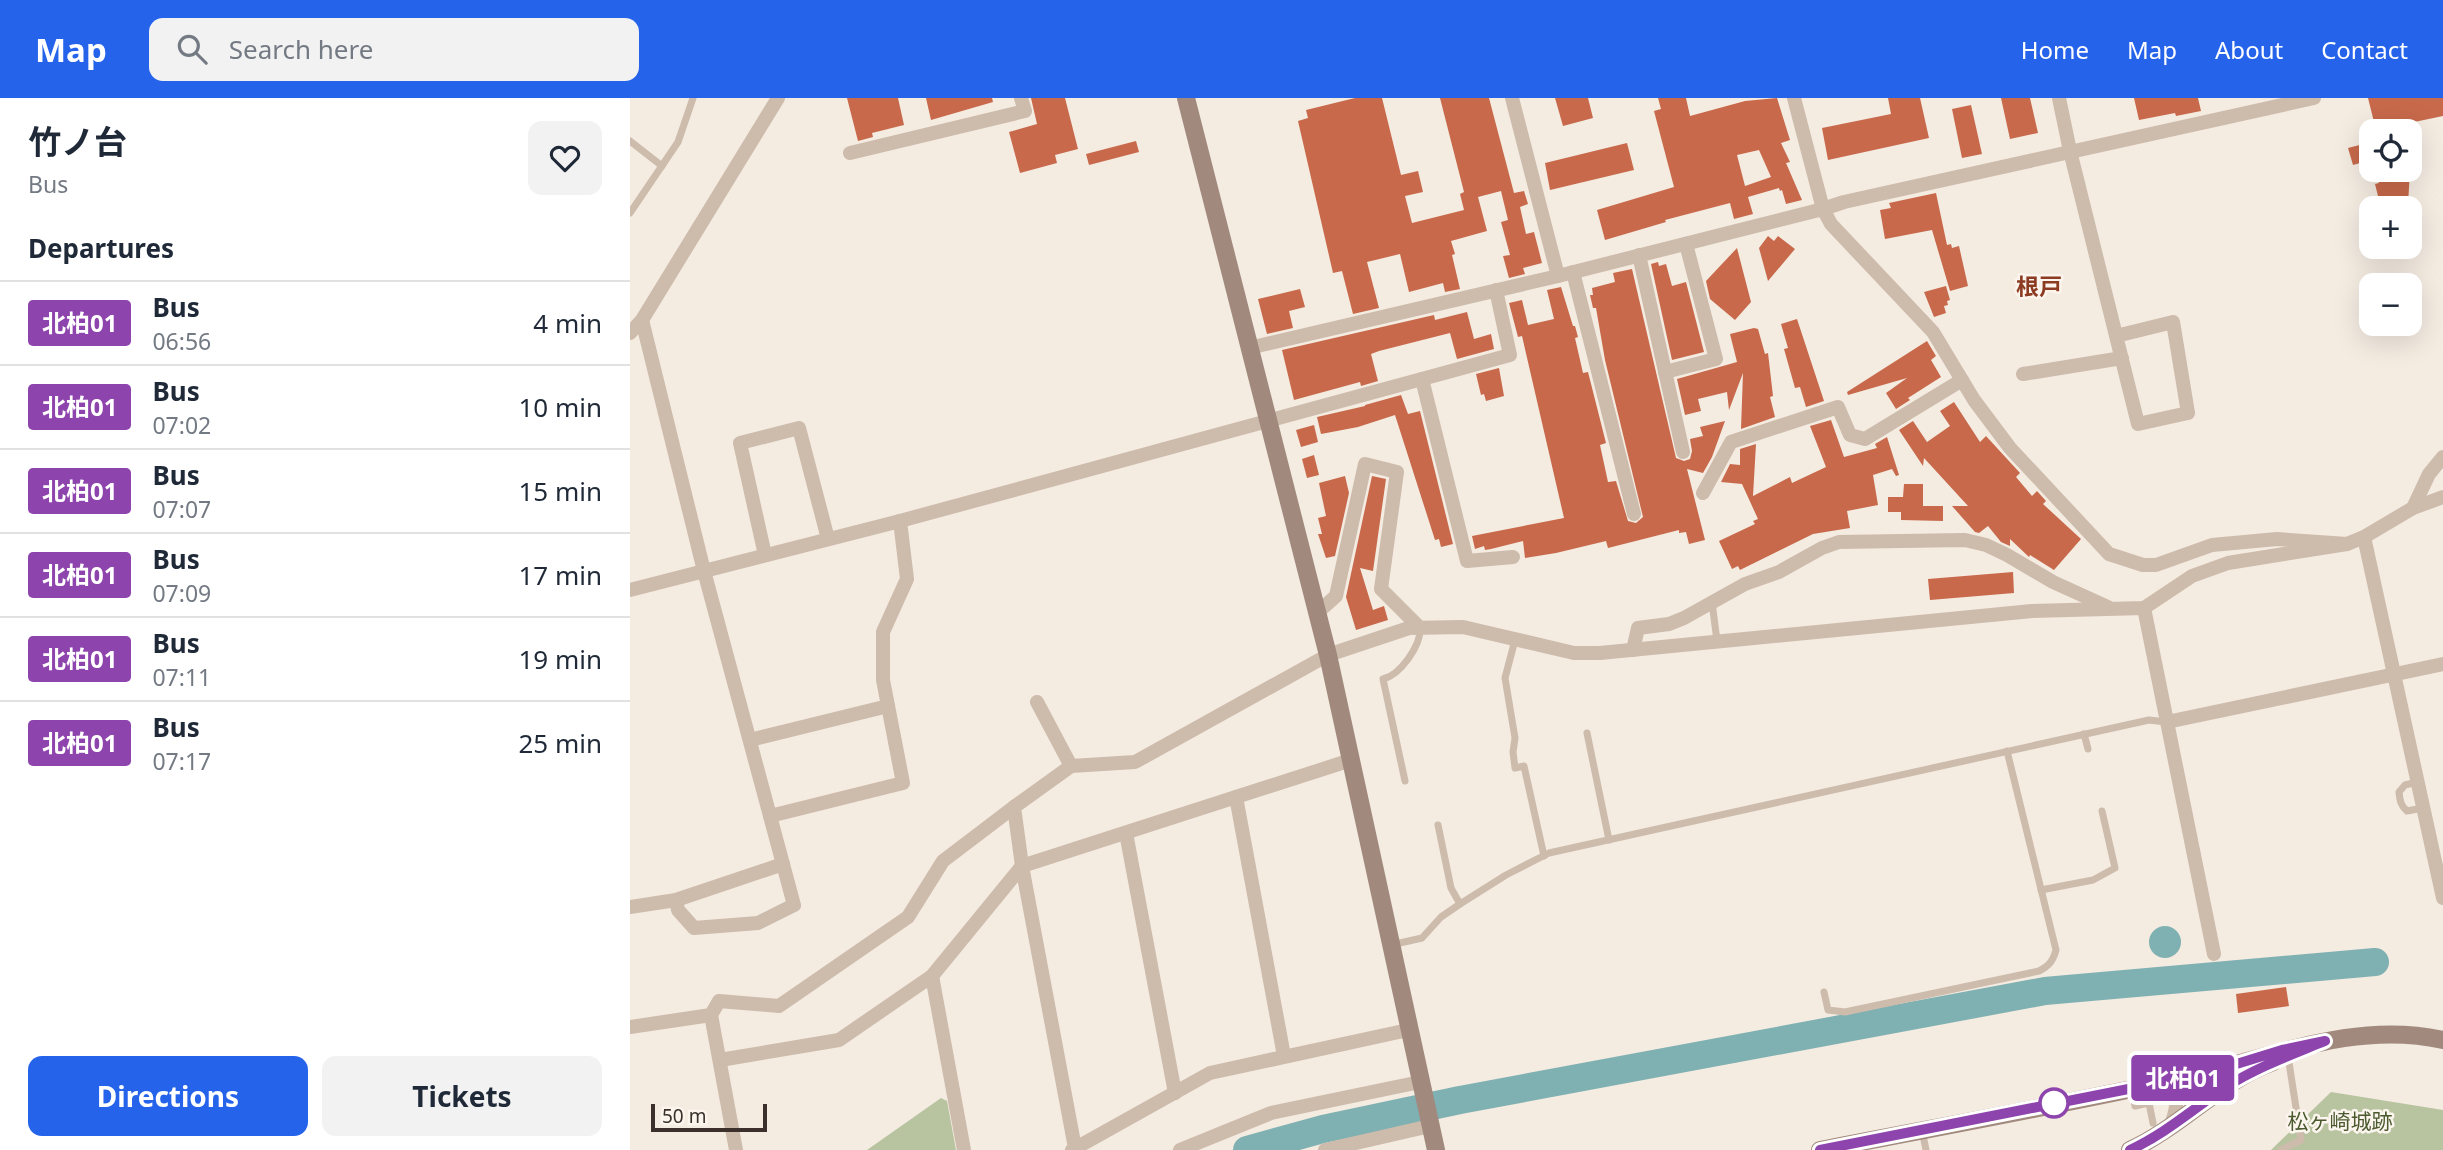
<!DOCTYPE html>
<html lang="en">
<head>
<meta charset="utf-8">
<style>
  :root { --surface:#fff; --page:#f2f2f3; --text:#1f2937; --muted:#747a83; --line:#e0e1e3; --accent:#2563eb }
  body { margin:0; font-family:"Noto Sans","Noto Sans JP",sans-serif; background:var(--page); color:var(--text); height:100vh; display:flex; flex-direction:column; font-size:26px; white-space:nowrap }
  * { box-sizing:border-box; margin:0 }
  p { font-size:23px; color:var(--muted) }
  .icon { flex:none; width:38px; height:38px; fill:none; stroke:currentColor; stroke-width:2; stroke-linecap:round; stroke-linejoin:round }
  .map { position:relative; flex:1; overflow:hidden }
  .panel { display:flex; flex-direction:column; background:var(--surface); width:630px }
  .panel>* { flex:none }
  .badge { padding:0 14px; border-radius:5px; font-size:24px; line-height:46px }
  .buttons { position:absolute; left:1729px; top:21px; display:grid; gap:14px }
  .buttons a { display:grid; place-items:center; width:63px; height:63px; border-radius:14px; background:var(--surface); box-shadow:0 7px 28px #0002; font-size:35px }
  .scale { position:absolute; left:21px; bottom:18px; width:116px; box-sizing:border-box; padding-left:7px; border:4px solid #3b302b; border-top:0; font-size:19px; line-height:24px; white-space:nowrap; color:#3b302b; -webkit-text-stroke:5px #fbf5ee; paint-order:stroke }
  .map>.badge { position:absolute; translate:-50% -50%; box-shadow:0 0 0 4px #fff }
  h2 { padding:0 28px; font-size:26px; line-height:63px }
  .round { display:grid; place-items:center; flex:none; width:74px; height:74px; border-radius:14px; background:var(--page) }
  .head { display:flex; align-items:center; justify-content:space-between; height:119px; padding:0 28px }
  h1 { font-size:33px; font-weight:700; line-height:52px }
  .action { display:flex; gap:14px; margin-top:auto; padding:14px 28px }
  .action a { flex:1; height:80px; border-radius:14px; background:var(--accent); color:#fff; font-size:28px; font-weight:700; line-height:80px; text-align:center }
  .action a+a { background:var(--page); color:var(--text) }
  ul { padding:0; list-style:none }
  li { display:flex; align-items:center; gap:21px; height:84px; padding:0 28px; border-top:2px solid var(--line) }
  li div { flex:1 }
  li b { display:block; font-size:26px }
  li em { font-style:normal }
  li .badge { min-width:77px; font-weight:700; text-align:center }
  header { display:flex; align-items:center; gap:42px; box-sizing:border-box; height:98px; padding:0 35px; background:var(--accent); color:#fff }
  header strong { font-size:33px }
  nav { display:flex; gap:38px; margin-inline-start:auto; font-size:24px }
  .search { width:490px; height:63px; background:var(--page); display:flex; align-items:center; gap:18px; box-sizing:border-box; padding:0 24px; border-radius:14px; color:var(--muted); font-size:26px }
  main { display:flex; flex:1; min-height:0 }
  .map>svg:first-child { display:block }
  .green { fill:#b8c4a0 }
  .water { fill:#7fb0b2 }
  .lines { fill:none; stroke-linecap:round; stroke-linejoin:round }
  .river { stroke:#7fb0b2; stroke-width:28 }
  .building { fill:#c8694b; fill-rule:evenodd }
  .lane { stroke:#cdbbac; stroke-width:7 }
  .street { stroke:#cdbbac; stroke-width:14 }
  .secondary { stroke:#a18a7d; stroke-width:18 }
  .line-casing { stroke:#fff; stroke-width:16 }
  .line { stroke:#8e44ad; stroke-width:10 }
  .stop-dot { fill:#fff; stroke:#8e44ad; stroke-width:3.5 }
  .labels { text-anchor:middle; stroke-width:5; stroke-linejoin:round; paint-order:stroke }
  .park-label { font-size:21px; fill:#4a5a2e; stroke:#fbf5ee }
  .neighbourhood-label { font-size:23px; font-weight:bold; fill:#8c3b22; stroke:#fbf5ee }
</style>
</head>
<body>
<header>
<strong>Map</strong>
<div class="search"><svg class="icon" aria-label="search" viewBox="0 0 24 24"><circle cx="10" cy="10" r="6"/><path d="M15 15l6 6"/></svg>Search here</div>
<nav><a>Home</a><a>Map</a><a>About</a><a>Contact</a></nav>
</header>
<main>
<section class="panel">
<div class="head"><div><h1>竹ノ台</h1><p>Bus</p></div><a class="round"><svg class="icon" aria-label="heart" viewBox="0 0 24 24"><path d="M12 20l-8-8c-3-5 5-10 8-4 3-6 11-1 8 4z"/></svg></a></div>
<h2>Departures</h2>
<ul>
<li><span class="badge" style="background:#8e44ad;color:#fff">北柏01</span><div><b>Bus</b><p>06:56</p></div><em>4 min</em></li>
<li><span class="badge" style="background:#8e44ad;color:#fff">北柏01</span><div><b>Bus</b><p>07:02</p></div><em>10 min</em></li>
<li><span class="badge" style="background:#8e44ad;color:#fff">北柏01</span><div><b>Bus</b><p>07:07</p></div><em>15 min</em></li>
<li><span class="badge" style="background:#8e44ad;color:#fff">北柏01</span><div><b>Bus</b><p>07:09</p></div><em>17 min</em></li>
<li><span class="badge" style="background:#8e44ad;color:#fff">北柏01</span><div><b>Bus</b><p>07:11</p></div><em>19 min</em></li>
<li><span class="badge" style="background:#8e44ad;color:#fff">北柏01</span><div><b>Bus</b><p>07:17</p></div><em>25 min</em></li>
</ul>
<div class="action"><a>Directions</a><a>Tickets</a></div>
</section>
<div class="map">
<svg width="1813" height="1052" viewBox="0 0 1813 1052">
  <rect width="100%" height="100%" fill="#f4ebe1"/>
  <g class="green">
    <path d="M1701,994L1813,1012V1052H1641Z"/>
    <path d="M311,1000L317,1003L326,1052H237Z"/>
  </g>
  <circle class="water" cx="1535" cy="844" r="16"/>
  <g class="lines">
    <path class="river" d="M617,1052L693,1031L830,1002L1415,893L1745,864"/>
  </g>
  <g class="building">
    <path d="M217,0H268L274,27L242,35L243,39L228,43Z"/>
    <path d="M296,0H362L363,4L301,22Z"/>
    <path d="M401,0H435L448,51L425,57L427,65L390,75L379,34L407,26Z"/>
    <path d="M725,0H752L771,77L788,73L793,94L775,98L782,125L834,112L830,96L834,94L810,0H859L884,95L894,93L898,106L890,109L896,136L904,134L912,165L893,170L895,176L879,180L873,158L880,157L871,124L878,122L871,93L848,99L857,133L821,143L825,156L822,157L830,191L815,194L813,185L779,194L770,156L737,164L749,210L723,216L712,173L703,175L668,23L678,20L676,12Z"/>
    <path d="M925,0H958L963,20L933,28Z"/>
    <path d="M1028,0H1056L1060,18L1115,3L1147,0L1160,42L1151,45L1160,64L1156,65L1172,102L1156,106L1152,92L1150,93L1149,90L1118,99L1123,116L1104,121L1100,105L1035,122L1036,124L975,142L967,112L1044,89L1024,13L1031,11ZM1129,52L1141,79L1115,88L1107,57Z"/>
    <path d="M1258,0H1290L1299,40L1198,62L1192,30L1261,16Z"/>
    <path d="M1371,0H1400L1408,35L1380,41Z"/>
    <path d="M1504,0H1568L1571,13L1546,18L1545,15L1509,22Z"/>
    <path d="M1738,0H1813V18L1746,32Z"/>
    <path d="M1341,7L1352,56L1332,60L1322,11Z"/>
    <path d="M506,43L509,54L459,67L456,56Z"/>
    <path d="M1741,44V62L1723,67L1718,50Z"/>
    <path d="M997,45L1004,72L920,92L915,65Z"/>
    <path d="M1766,72H1780L1778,107L1751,110L1745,86L1749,85L1746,76Z"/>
    <path d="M1306,95L1317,147L1321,146L1322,150L1329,148L1338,188L1320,193L1302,132L1255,141L1250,112L1261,110L1259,105Z"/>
    <path d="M1138,138L1144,143L1148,138L1165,151L1138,183L1129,150Z"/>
    <path d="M1107,150L1121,204L1105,222L1080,201L1076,183Z"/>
    <path d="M1028,164L1029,168L1036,166L1042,188L1056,184L1074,254L1042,262L1021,166Z"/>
    <path d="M1002,171L1046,360L1054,363L1060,361L1062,353L1060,341L1073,338L1070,329L1095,323L1082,359L1073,375L1057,371L1075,442L1059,446L1056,434L1049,435V432L978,450L976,443L926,455L895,460L893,443L861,451L855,452L854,448L845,451L842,438L934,420L892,238L888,239L879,205L892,202L898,227L924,221L917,192L931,189L943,228H945L948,239L945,240L953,275L958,274L976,345L970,347L978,384L986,383L998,423L1006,425L1013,419L975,262L966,210H963L960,197H963L962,190L985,184L983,175Z"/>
    <path d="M1316,188L1320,202L1317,203L1318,207L1314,208L1316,215L1304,219L1294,194Z"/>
    <path d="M670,191L675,209L659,213L663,230L637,236L628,201Z"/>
    <path d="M837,214L844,241L861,236L864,251L827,261L820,235L749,253L741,256L748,283L731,288L730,284L664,302L652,252L804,217L805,222Z"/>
    <path d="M1167,221L1194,303L1176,309L1170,289L1165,290L1154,251L1158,250L1151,226Z"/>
    <path d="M1124,230L1128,231L1135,256L1138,255L1143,298L1140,299L1145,319L1111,331L1113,275L1099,312L1097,294L1068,301L1071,313L1055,317L1047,281L1107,264L1100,236Z"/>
    <path d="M1297,243L1306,258L1301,262L1311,279L1278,300L1280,302L1266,311L1256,295L1277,280L1218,297L1217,294Z"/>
    <path d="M869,270L874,298L856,303L854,296L851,297L846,276Z"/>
    <path d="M771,297L778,316L790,313L823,446L811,449L809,441L805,442L765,317L728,329L691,336L687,319L735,308V307Z"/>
    <path d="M1324,304L1350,344L1356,338L1390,375L1386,379L1402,398L1407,393L1416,403L1413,406L1451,441L1424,472L1400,457L1399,459L1380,441V448L1371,444L1358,428L1349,435L1345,434L1322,408H1338L1294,360L1293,368L1269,332L1283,323L1297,344L1320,328L1310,313Z"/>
    <path d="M1201,322L1214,359L1247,350L1245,346L1257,339L1269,377L1266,378L1262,371L1243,377L1248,407L1217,413L1220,430L1183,436L1110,472L1108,468L1102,471L1089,443L1125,426L1123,423L1128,421L1112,386L1091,384L1100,366L1110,367V351L1126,346L1123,398L1160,379L1162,385L1196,369L1180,328Z"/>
    <path d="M684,327L688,344L671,349L666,332Z"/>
    <path d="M684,357L689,377L677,380L672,361Z"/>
    <path d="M715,378L719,395L705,458L696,460L688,436H692L688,420L696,418L689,385Z"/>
    <path d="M742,378L756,381L743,473L730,470L743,512L754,508L758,522L726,532L716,499Z"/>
    <path d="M1274,386H1293V408H1313V423L1271,422V414H1258V399H1273Z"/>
    <path d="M1383,474L1384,495L1300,502L1298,481Z"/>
    <path d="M1656,889L1659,908L1608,915L1606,896Z"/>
  </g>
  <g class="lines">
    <g class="lane">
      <path d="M0,43L32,68"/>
      <path d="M0,115L48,44L63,0"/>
      <path d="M1082,504L1087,543"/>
      <path d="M885,542L875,580L885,640L883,654L885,670L894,668L914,758"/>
      <path d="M957,635L979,742"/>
      <path d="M1454,636L1458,651"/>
      <path d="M775,683L753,581C770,577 791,548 790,530"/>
      <path d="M1787,684L1775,687L1769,694C1770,702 1770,707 1777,713L1793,710"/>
      <path d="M808,727L821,790L830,806"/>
      <path d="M1411,792L1463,782L1485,770L1472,713"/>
      <path d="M761,847L792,840L811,819L830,806L876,777L919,755L1519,622L1536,624"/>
      <path d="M1194,894L1198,912L1215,914L1409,873C1419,868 1423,863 1426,852L1377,653"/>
      <path d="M1502,991L1505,1008L1519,1005L1523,1025"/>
      <path d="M1292,1032L1296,1052"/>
      <path d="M1651,1052L1671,1042L1658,958"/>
    </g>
    <g class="street">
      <path d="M882,0L928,178"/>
      <path d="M1164,0L1193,111L1201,126L1303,234L1344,302L1380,350L1479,456L1513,467H1526L1582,447L1647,441L1717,446L1734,439L1783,410L1813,399"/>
      <path d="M1429,0L1440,53L1508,326L1558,315L1543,224L1486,238"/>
      <path d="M220,55L395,13L391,0"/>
      <path d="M1009,157L1053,354"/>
      <path d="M943,174L1004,416"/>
      <path d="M12,222L74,473L164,807L128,825L64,830L48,812L46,802"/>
      <path d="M0,235L12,222L148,0"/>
      <path d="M619,250L928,178L1193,111L1214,104L1684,0"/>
      <path d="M1035,274L1086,261L1056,146"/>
      <path d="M1393,276L1492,260"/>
      <path d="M792,281L880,257L866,192"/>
      <path d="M1073,395L1101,344L1208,309L1220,337L1235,341L1332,282"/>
      <path d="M1783,410L1799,376L1813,359"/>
      <path d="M1734,439L1813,800"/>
      <path d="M135,457L110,345L169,330L198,441"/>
      <path d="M0,492L270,423L792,281L837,463L883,459"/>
      <path d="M1514,510L1584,856"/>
      <path d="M687,515L706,498L735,366L767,374L751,491L789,529"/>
      <path d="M1003,552L1008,530L1039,526L1054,520L1115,486L1149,474L1192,450L1209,444L1335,442L1356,447L1377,457L1423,484L1478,509"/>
      <path d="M407,604L441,668L505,664L698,557L779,530L833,529L944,555H970L1402,513L1514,510L1562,478L1598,465L1717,446"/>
      <path d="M1537,624L1813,566"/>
      <path d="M120,642L258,608"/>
      <path d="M441,668L384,709L392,768L445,1050"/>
      <path d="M606,699L654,958"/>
      <path d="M140,718L273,685L253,582V534L277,481L270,423"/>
      <path d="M496,735L545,995"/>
      <path d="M0,809L46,802L153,766"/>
      <path d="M302,878L334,1052"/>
      <path d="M81,917L89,903L149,908L278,819L313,763L384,709"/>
      <path d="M0,929L81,917L106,1052"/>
      <path d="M90,962L209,942L302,878L392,768L721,662"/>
      <path d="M1533,985C1552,1000 1547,1009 1540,1030"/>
      <path d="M442,1052L580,975L778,932"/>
      <path d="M550,1052L641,1015L790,984"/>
      <path d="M695,1052L800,1028"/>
    </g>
    <g class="secondary">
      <path d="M556,0L698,557L806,1052"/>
      <path d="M1190,1052C1308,1029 1426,1008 1544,982C1632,964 1720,921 1813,942"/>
      <path d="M1500,1052C1551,1029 1590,983 1643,964"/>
    </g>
  </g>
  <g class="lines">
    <defs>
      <path id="line" d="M1190,1052L1574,976L1652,952L1695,943C1661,957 1627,969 1596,989C1564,1010 1535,1036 1500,1052"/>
    </defs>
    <use href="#line" class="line-casing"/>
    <use href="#line" class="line"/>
  </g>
  <circle class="stop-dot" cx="1424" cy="1005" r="14"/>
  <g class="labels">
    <g class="park-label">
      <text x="1710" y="1031">松ヶ崎城跡</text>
    </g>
    <g class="neighbourhood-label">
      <text x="1409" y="197">根戸</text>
    </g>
  </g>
</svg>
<div class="buttons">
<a><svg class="icon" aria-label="locate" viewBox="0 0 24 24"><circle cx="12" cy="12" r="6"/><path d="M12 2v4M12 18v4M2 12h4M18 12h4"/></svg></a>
<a>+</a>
<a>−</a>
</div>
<div class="scale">50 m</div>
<b class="badge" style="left:1553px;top:980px;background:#8e44ad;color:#fff">北柏01</b>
</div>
</main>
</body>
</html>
